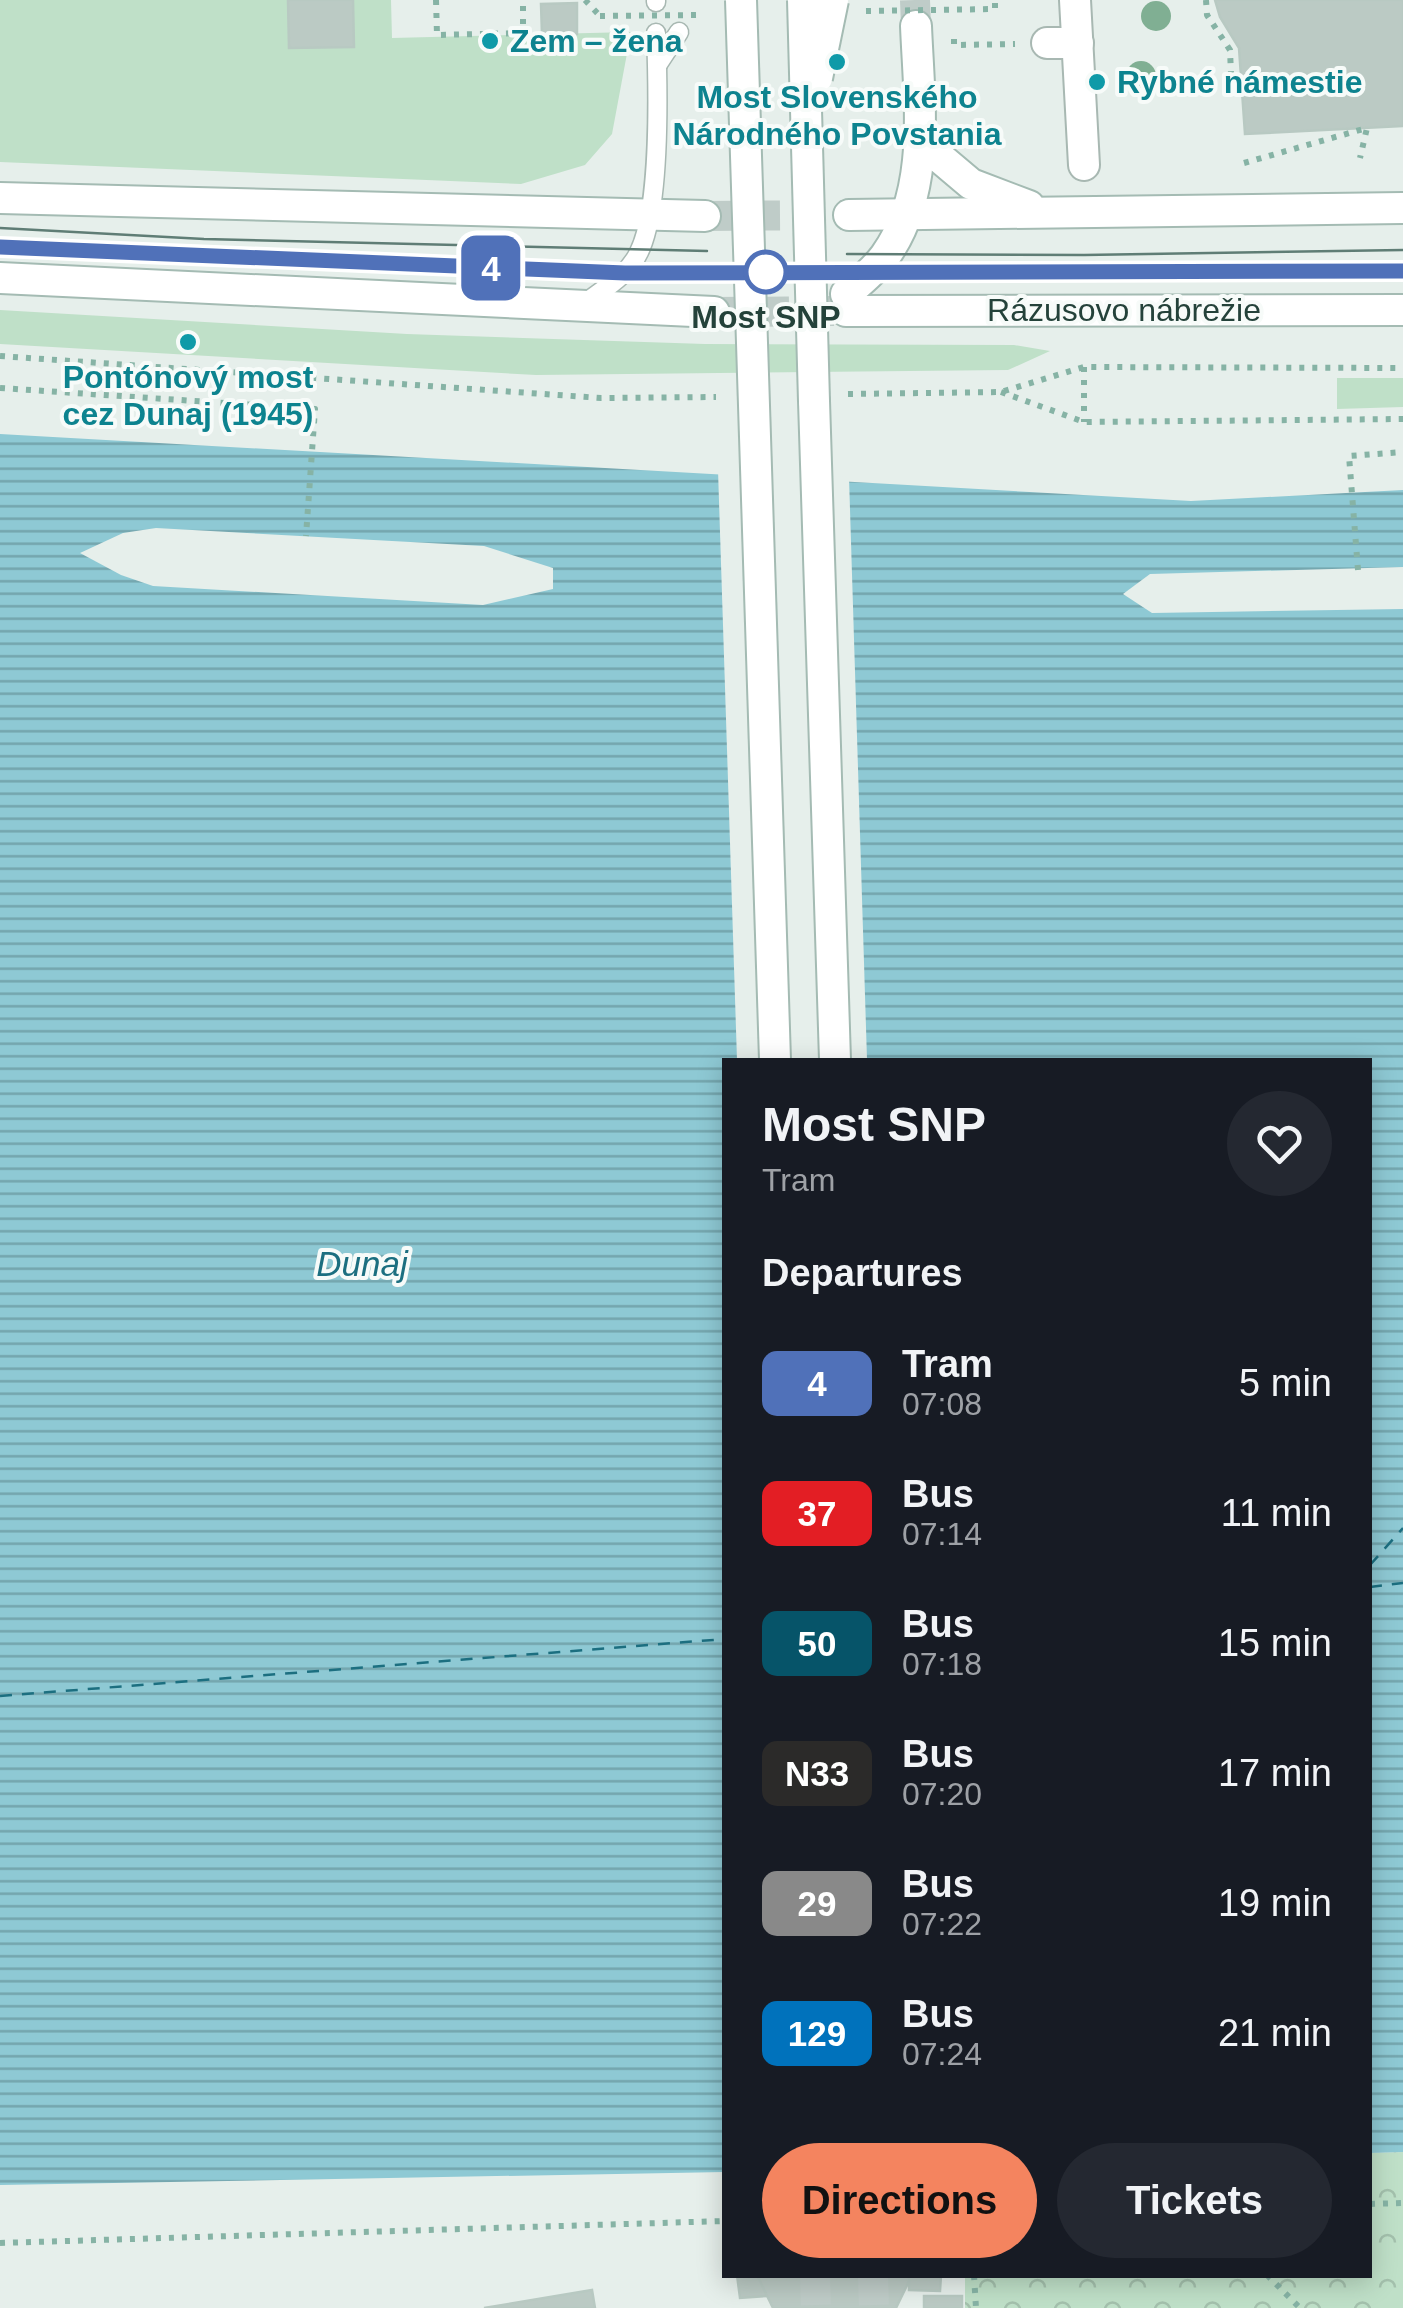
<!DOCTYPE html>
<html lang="en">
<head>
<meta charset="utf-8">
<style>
  :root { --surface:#171b24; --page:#242831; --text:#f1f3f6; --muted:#9ea1a6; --accent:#f4845f }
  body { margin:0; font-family:Arial,sans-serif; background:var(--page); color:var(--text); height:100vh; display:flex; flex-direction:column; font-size:38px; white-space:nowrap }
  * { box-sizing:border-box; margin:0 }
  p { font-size:32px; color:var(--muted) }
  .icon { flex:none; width:55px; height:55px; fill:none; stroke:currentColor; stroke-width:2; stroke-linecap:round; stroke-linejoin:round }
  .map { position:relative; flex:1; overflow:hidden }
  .sheet { position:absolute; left:722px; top:1058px; width:650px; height:1220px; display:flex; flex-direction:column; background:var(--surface); border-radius:0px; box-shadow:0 5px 25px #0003 }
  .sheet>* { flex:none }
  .badge { padding:0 20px; border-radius:15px; font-size:35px; line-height:65px }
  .map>.badge { position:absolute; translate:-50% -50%; box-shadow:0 0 0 5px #fff }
  h2 { padding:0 40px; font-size:38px; line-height:90px }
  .round { display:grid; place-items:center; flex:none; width:105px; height:105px; border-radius:52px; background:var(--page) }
  .head { display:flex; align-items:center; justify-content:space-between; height:170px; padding:0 40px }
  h1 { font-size:48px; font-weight:700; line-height:75px }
  .button { display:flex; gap:20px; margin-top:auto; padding:20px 40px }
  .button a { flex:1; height:115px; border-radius:60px; background:var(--accent); color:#111; font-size:40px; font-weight:700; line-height:115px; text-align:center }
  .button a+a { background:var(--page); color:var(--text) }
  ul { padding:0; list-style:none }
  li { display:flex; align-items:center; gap:30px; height:130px; padding:0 40px }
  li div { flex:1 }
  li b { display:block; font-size:38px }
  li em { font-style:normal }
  li .badge { min-width:110px; font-weight:700; text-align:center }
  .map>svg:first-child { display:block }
  .green { fill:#bfe0c8 }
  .park { fill:url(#park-crowns) }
  .water { fill:url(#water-rules) }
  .pier { fill:#e6efeb }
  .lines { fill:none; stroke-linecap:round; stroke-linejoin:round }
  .ferry { stroke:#1c6f80; stroke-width:2.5; stroke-dasharray:12 10; stroke-linecap:butt }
  .building { fill:#bbcac4; stroke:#b8c9c2; stroke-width:2.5 }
  .secondary-tunnel { stroke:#bfccc8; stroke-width:30; stroke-dasharray:30 15; stroke-linecap:butt }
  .lane-casing { stroke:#a8b8b2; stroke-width:21 }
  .street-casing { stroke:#a8b8b2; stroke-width:34 }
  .secondary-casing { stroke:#a4bbb3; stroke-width:34 }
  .path { stroke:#86b3a5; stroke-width:6; stroke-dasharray:5 8; stroke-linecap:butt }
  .lane { stroke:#fff; stroke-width:18 }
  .street { stroke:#fff; stroke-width:30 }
  .secondary { stroke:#fff; stroke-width:30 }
  .tram { stroke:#5f7d75; stroke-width:2.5 }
  .secondary-bridge-casing { stroke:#a4bbb3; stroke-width:34; stroke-linecap:butt }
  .path-bridge { stroke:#86b3a5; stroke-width:6; stroke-dasharray:5 8; stroke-linecap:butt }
  .secondary-bridge { stroke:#fff; stroke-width:30 }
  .tree { fill:#80af93 }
  .line-casing { stroke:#fff; stroke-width:22 }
  .line { stroke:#5071b9; stroke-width:15 }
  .culture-dot { fill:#0f9aa8; stroke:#f7fbf9; stroke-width:4 }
  .stop-dot { fill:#fff; stroke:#5071b9; stroke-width:5 }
  .labels { text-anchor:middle; stroke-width:8; stroke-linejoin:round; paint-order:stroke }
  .culture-label { font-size:32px; font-weight:bold; fill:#0d838f; stroke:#f7fbf9; text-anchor:start }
  .street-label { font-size:32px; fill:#24423a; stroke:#f7fbf9 }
  .stop-label { font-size:32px; font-weight:bold; fill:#24423a; stroke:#f7fbf9 }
  .water-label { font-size:35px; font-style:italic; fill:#1c6f80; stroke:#f7fbf9 }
</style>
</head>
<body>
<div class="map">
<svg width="1403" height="2308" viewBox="0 0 1403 2308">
  <defs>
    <pattern id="park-crowns" width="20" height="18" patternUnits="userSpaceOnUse" patternTransform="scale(2.5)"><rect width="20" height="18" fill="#bfe0c8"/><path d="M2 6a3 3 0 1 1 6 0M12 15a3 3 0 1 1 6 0" fill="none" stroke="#a4c1ad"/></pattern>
    <pattern id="water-rules" width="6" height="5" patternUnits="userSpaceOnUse" patternTransform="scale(2.5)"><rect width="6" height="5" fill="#8ec9d4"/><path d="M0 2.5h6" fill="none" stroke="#74a5ad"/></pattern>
  </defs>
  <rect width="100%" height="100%" fill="#e6efeb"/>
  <g class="green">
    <path d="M0,0H391L392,38L631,32L612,134L585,165L521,184L0,162Z"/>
    <path d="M0,310L407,334L705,344L1014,345L1050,351L1008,370L536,375L0,344Z"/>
    <path d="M1337,378H1403V407L1337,409Z"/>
  </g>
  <path class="park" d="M1403,2152V2308H965V2275H1370V2153Z"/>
  <path class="water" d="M0,434L1191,501L1403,490V2152L1370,2153V1060H725V2172L0,2185Z"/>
  <g class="pier">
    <path d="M718,470L849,477L867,1060H737Z"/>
    <path d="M156,528L484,546L553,568V589L483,605L153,586L121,575L80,553L123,533Z"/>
    <path d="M1403,567V609L1152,613L1123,594L1150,574Z"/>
  </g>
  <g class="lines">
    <g class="ferry">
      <path d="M1370,1565L1403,1528"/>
      <path d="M1370,1587L1403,1583"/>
      <path d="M0,1696L725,1639"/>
    </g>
  </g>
  <g class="building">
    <path d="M288,0H353L354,47L289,48Z"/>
    <path d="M1215,0H1403V126L1245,134L1239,48L1220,17Z"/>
    <path d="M577,3V34L542,35L541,4Z"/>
    <path d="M737,2275H765L766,2296L740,2298Z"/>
    <path d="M757,2275H912L896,2308H773Z"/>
    <path d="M909,2275H941L940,2291L909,2290Z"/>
    <path d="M592,2290L595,2308H484Z"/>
    <rect x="924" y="2296" width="38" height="12"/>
  </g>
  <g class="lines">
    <g class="secondary-tunnel">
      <path d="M915,0L916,26"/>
      <path d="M705,216L849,215"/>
      <path d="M714,312L846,311"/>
      <path d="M815,2275L816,2308"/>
      <path d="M873,2275L874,2308"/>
    </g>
    <defs>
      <g id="lane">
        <path d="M656,0V2"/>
        <path d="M658,64L679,32"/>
        <path d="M583,305C603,289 628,276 639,252C661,207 658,85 656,33"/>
      </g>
      <g id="street">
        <path d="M1075,0L1084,165"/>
        <path d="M1047,43H1078"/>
      </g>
      <g id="secondary">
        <path d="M920,141L971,184L1029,206"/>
        <path d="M0,198L705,216"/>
        <path d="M849,215L1403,208"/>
        <path d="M0,278L714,312"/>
        <path d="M846,294C860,282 874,271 885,256C932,191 919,101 916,26"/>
        <path d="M846,311L1403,310"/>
        <path d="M814,401L835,1060"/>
      </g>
    </defs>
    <use href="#lane" class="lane-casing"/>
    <use href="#street" class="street-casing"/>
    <use href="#secondary" class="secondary-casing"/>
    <g class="path">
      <path d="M436,0L437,35L523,33V0"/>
      <path d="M585,0L600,16"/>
      <path d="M1206,0L1207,15L1230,50L1232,97"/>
      <path d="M954,39V45L1015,44"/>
      <path d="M1244,163L1367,128L1360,158"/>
      <path d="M0,356L601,398L716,397"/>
      <path d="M1084,367V422"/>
      <path d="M0,388L315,409L306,536"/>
      <path d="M1001,392L1084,422L1403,419"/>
      <path d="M848,394L1001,392L1084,367L1403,368"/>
      <path d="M1358,570L1349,456L1403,452"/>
      <path d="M1370,2204L1403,2203"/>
      <path d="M0,2243L725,2221"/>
      <path d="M974,2275L976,2308"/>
      <path d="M1267,2275L1300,2308"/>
    </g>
    <use href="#lane" class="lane"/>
    <use href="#street" class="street"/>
    <use href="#secondary" class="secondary"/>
    <g class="tram">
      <path d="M0,228L204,239L707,251"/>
      <path d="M0,247L201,258L708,273"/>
      <path d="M847,254L1084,255L1403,250"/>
      <path d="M847,272L1084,274L1403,271"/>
    </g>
    <defs>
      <g id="secondary-bridge">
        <path d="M741,0L775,1060"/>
        <path d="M803,0L814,401"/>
        <path d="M817,78L833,0"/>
      </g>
    </defs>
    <use href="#secondary-bridge" class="secondary-bridge-casing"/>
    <g class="path-bridge">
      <path d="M866,11L995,9V0"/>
      <path d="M600,16L696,15"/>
    </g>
    <use href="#secondary-bridge" class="secondary-bridge"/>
  </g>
  <g class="tree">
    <circle cx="1156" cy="16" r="15"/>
    <circle cx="1141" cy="76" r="15"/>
  </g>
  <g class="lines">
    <defs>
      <path id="line" d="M0,247L625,273L1403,271"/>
    </defs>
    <use href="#line" class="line-casing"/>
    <use href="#line" class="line"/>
  </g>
  <g class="culture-dot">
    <circle cx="490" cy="41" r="10"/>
    <circle cx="837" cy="62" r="10"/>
    <circle cx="1097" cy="82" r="10"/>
    <circle cx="188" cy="342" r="10"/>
  </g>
  <circle class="stop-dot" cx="766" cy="272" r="20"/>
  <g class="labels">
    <g class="culture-label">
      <text x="510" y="52">Zem – žena</text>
      <text x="1117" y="93">Rybné námestie</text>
      <text x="837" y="108" text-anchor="middle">Most Slovenského<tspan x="837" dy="37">Národného Povstania</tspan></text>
      <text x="188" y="388" text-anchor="middle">Pontónový most<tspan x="188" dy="37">cez Dunaj (1945)</tspan></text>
    </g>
    <g class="street-label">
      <text x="1124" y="321">Rázusovo nábrežie</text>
    </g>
    <g class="stop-label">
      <text x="766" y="328">Most SNP</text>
    </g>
    <g class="water-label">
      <text x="362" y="1276">Dunaj</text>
    </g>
  </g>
</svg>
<b class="badge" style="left:491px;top:268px;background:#5071b9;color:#fff">4</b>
<section class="sheet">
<div class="head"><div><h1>Most SNP</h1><p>Tram</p></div><a class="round"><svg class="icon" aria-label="heart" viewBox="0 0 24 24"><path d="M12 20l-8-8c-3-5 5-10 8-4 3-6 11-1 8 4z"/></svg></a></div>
<h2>Departures</h2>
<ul>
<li><span class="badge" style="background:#5071b9;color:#fff">4</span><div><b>Tram</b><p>07:08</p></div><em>5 min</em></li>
<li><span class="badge" style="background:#e31e24;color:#fff">37</span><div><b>Bus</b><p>07:14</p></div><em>11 min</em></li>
<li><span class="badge" style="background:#065469;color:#fff">50</span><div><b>Bus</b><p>07:18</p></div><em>15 min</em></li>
<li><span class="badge" style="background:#2b2a29;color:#fff">N33</span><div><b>Bus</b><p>07:20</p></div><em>17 min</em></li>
<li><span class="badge" style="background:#898989;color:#fff">29</span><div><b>Bus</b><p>07:22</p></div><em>19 min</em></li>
<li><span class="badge" style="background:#0072bc;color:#fff">129</span><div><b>Bus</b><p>07:24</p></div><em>21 min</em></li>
</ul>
<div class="button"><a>Directions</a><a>Tickets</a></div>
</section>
</div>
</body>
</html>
